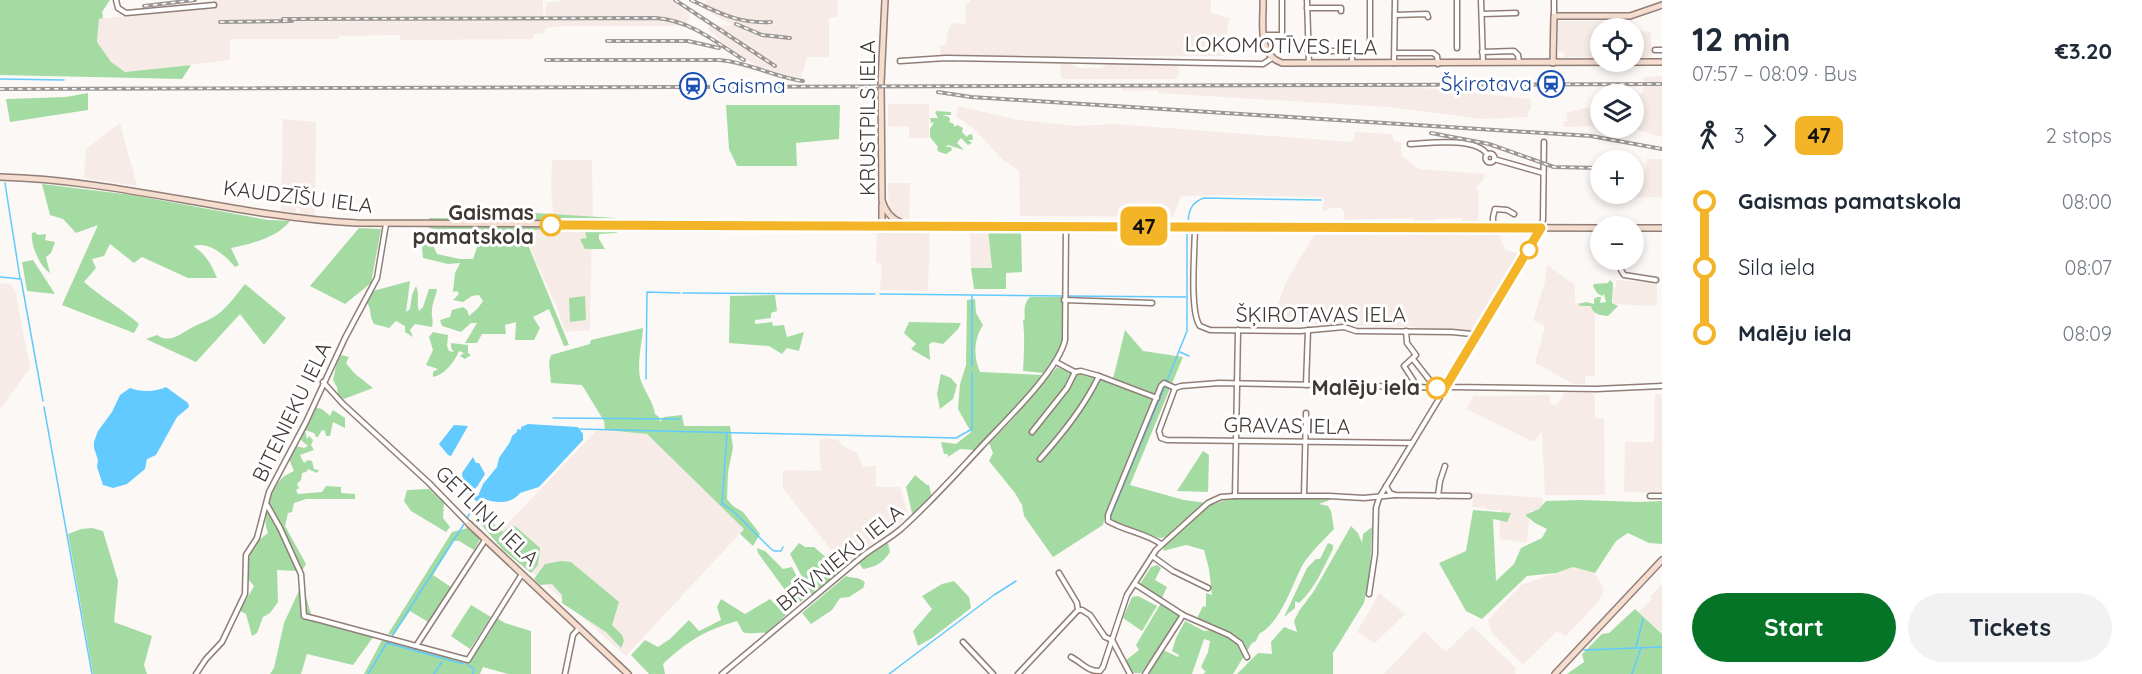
<!DOCTYPE html>
<html lang="en">
<head>
<meta charset="utf-8">
<style>
  :root { --surface:#fff; --page:#f2f2f3; --text:#1f2937; --muted:#747a83; --accent:#067427 }
  body { margin:0; font-family:Quicksand,sans-serif; background:var(--page); color:var(--text); height:100vh; display:flex; flex-direction:column; font-size:22px; white-space:nowrap }
  * { box-sizing:border-box; margin:0 }
  p { font-size:20px; color:var(--muted) }
  .icon { flex:none; width:33px; height:33px; fill:none; stroke:currentColor; stroke-width:2; stroke-linecap:round; stroke-linejoin:round }
  .map { position:relative; flex:1; overflow:hidden }
  .panel { display:flex; flex-direction:column; background:var(--surface); width:480px }
  .panel>* { flex:none }
  .badge { padding:0 12px; border-radius:9px; font-size:21px; line-height:39px }
  .tools { position:absolute; left:1590px; top:18px; display:grid; gap:12px }
  .tools a { display:grid; place-items:center; width:54px; height:54px; border-radius:50%; background:var(--surface); box-shadow:0 3px 9px #0003; font-size:30px }
  .map>.badge { position:absolute; translate:-50% -50%; box-shadow:0 0 0 3px #fff }
  .legs { display:flex; align-items:center; gap:9px; height:66px; padding:0 30px; font-size:20px }
  .legs p { margin-inline-start:auto }
  .overview { display:flex; align-items:center; justify-content:space-between; height:102px; padding:0 30px }
  h1 { font-size:33px; font-weight:700; line-height:45px }
  .action { display:flex; gap:12px; margin-top:auto; padding:12px 30px }
  .action a { flex:1; height:69px; border-radius:36px; background:var(--accent); color:#fff; font-size:24px; font-weight:700; line-height:69px; text-align:center }
  .action a+a { background:var(--page); color:var(--text) }
  ul { padding:0 30px; list-style:none }
  li { display:flex; align-items:center; gap:21px; height:66px; font-size:22px }
  li i { display:grid; place-items:center; width:9px; height:100%; margin:0 8px; background:currentColor }
  li i::after { content:''; width:15px; height:15px; margin:-8px; border:4px solid; border-radius:50%; background:var(--surface) }
  li p { margin-inline-start:auto }
  li:first-child i { background:linear-gradient(#0000 50%,currentColor 0) }
  li:last-child i { background:linear-gradient(currentColor 50%,#0000 0) }
  main { display:flex; flex:1; min-height:0 }
  .map>svg:first-child { display:block }
  .built { fill:#f7ebe7 }
  .green { fill:#a4dba3 }
  .water { fill:#62caff }
  .lines { fill:none; stroke-linecap:round; stroke-linejoin:round }
  .stream { stroke:#62caff; stroke-width:1.5 }
  .street-casing { stroke:#917e77; stroke-width:7 }
  .secondary-casing { stroke:#917e77; stroke-width:8 }
  .street { stroke:#fff; stroke-width:4 }
  .secondary { stroke:#f5ded0; stroke-width:5 }
  .rail-casing { stroke:#9d9795; stroke-width:4 }
  .rail { stroke:#fff; stroke-width:1.5; stroke-dasharray:4.5; stroke-linecap:butt }
  .line-1-casing { stroke:#fff; stroke-width:14 }
  .line-1 { stroke:#f4b427; stroke-width:9 }
  .stop-1-dot { fill:#fff; stroke:#f4b427; stroke-width:3 }
  .labels { text-anchor:middle; stroke-width:6; stroke-linejoin:round; paint-order:stroke }
  .street-label { font-size:21px; fill:#403835; stroke:#fff }
  .transit-label { font-size:21px; fill:#164399; stroke:#fff; text-anchor:end }
  .stop-label { font-size:21px; font-weight:bold; fill:#403835; stroke:#fff; text-anchor:end }
</style>
</head>
<body>
<main>
<div class="map">
<svg width="1662" height="674" viewBox="0 0 1662 674">
  <rect width="100%" height="100%" fill="#fcf8f6"/>
  <g class="built">
    <path d="M213,0H543V15L545,16L547,2H559V0H671L690,15L686,26H565L547,28L543,33L534,34L533,39L401,40L399,35L339,36L338,39H230V60L125,72L111,62L97,42L99,19L213,6Z"/>
    <path d="M706,0H837L838,16L829,18V57H807L801,78H794L760,68L730,49L708,29L710,26L715,29L717,26L732,25L705,10Z"/>
    <path d="M970,0H1211V13L1229,18L1224,56L941,57L940,45H946L948,30L951,25L955,23L965,24L966,3L970,2Z"/>
    <path d="M1561,21H1632L1636,31L1651,32L1652,56L1651,57L1634,58V28H1600V57H1564V52L1558,51V24Z"/>
    <path d="M1060,63H1071L1077,68H1103L1107,64L1175,63L1180,71L1176,79H1061Z"/>
    <path d="M1662,76V137L1632,128H1634V95L1643,93L1644,77Z"/>
    <path d="M1414,87L1531,99V110H1529L1528,117L1483,119L1389,107L1158,93V90L1122,91V88Z"/>
    <path d="M888,104H929V138H909V127L888,126Z"/>
    <path d="M1600,104V126L1564,127L1563,122L1568,121L1566,113Z"/>
    <path d="M958,106L1018,120L1078,126L1115,124L1352,142L1356,132L1392,134L1394,141L1401,142L1402,156L1419,169L1485,174L1484,179L1475,188L1479,190L1478,222H1462V218L1434,219L1433,223L1415,222L1413,218L1344,220V211L1341,208H1330L1324,211L1322,209L1324,200L1322,197L1230,195L1181,196L1173,217L1020,216L1019,170L1004,161L973,128L956,116Z"/>
    <path d="M283,119L316,122L315,216L300,214V208H296V213L281,211Z"/>
    <path d="M120,123L137,186L84,178L86,149Z"/>
    <path d="M1647,159H1662V197L1626,198V194H1634V169L1645,171Z"/>
    <path d="M552,160H592L593,220H554L551,192Z"/>
    <path d="M888,183H910L909,220L897,217L889,210Z"/>
    <path d="M522,229H592L590,330L565,332L559,313Z"/>
    <path d="M877,229L930,230L928,291L880,290L882,265L876,262Z"/>
    <path d="M988,230L992,269L971,268L970,231Z"/>
    <path d="M1499,234L1505,250L1523,254L1475,332L1406,327L1278,323L1277,308L1286,282L1314,235Z"/>
    <path d="M1547,265L1575,285V303H1590L1595,310V376H1585V384H1574L1535,363L1545,326L1533,320L1545,281Z"/>
    <path d="M1616,280L1657,283V303L1654,306L1613,304V288L1616,287Z"/>
    <path d="M0,283L10,284L15,290L30,368L0,409Z"/>
    <path d="M1564,393H1591L1595,395V418L1604,419L1605,495H1545L1542,431L1534,442L1466,409L1474,395L1482,396L1550,395V403L1556,406Z"/>
    <path d="M1655,394H1662V493L1624,492L1625,442H1654Z"/>
    <path d="M597,430L647,434L744,529L626,656L494,538Z"/>
    <path d="M826,438L838,440L842,445L857,453L863,467L876,465V487H900L908,515L900,524L863,551L845,568L783,488V470L821,471L819,443L822,439Z"/>
    <path d="M1473,493L1543,498L1541,512L1530,511L1527,543L1499,539L1501,510H1486V508L1472,507Z"/>
    <path d="M1573,567L1595,573L1604,589L1599,601L1566,636L1557,631L1523,665L1491,632L1488,620L1521,585Z"/>
    <path d="M1662,584V633L1639,612L1652,599L1650,597Z"/>
    <path d="M1379,593L1405,614L1375,643L1357,632Z"/>
    <path d="M1472,626L1517,669L1514,672L1516,674H1384L1423,633L1425,632L1446,652Z"/>
  </g>
  <g class="green">
    <path d="M0,0H110L102,12L103,18L99,19L97,42L111,62L125,72L191,65L182,79L0,75Z"/>
    <path d="M88,93V110L10,122L6,99L66,97Z"/>
    <path d="M726,105H840L839,139L796,143L797,166H737L729,149Z"/>
    <path d="M937,111L951,112V115H942L949,117L950,120L949,122L954,124V127L957,125L963,128L962,132L967,137L968,135L972,134L973,140H968L972,143L968,145L961,138L957,143L964,150L948,145L946,147H951L952,150L946,154L939,152L937,149L938,147L930,137V129L934,122L931,123L930,118H938L935,112Z"/>
    <path d="M42,184L132,195L268,220L290,221C277,238 250,244 231,248L239,265L235,267C225,255 209,241 193,246C206,254 211,264 217,278H188L142,257L134,263L110,244L104,256L92,259L96,268L84,282C101,297 122,309 139,324L134,333L62,305L98,225L76,233L63,219L50,215Z"/>
    <path d="M519,212L616,218L617,233L599,234V239L605,249H585L580,239L587,238L585,233L590,229L522,230L569,345L564,346L549,309L533,317L540,328L534,340H515L516,322L505,325L506,334H482L477,343H465L477,323H471L461,332L442,326L440,320L450,317L452,310L463,307L467,310L469,316L478,308L483,301L479,295L472,296L463,302L453,300L459,294L457,291L453,292L455,273L460,263L448,264L423,258L422,248L427,240L430,239L437,254L460,259H473L482,233L481,229H447V240L440,241V230L429,228V218L516,219Z"/>
    <path d="M359,228L381,229L371,283L345,304L310,286Z"/>
    <path d="M988,230H1021L1022,272L1006,273V289H974L971,268H992Z"/>
    <path d="M35,232L38,235L46,234L45,240L55,242L51,253L46,257L50,273C40,267 30,244 32,233Z"/>
    <path d="M33,260L55,294L27,291L22,262Z"/>
    <path d="M1610,280L1613,283L1612,303L1618,306L1608,316C1600,315 1593,315 1591,306H1581L1578,304L1586,302L1594,304V299L1597,297H1601L1600,303L1606,302L1604,294L1602,296L1597,293L1593,286L1594,284L1608,283Z"/>
    <path d="M410,281L406,312L410,309L412,295L416,286C420,295 416,302 419,311L423,307L429,289H437C436,297 432,303 432,311C431,317 434,320 432,327L415,324L410,330L413,337L405,332V326L396,321L389,328L374,324C369,317 372,309 367,303L373,291Z"/>
    <path d="M245,284L286,318L264,345L240,314L196,362L146,339L157,335C170,344 180,334 191,328C198,324 205,322 212,318C225,311 235,296 245,284Z"/>
    <path d="M775,295L777,311L771,313V318L755,320V324L772,322L773,326L784,325L787,337L804,332L799,351L787,348L782,354L769,346L729,343L730,296Z"/>
    <path d="M585,296L586,320L570,322L569,298Z"/>
    <path d="M1030,297H1064C1064,332 1068,345 1044,373L1023,371C1024,354 1025,337 1023,320L1025,319C1024,311 1024,303 1030,297Z"/>
    <path d="M975,299L976,313L983,325C974,339 973,356 980,372L1042,375L1023,399L975,450L960,449L948,457V454H944L941,442L956,444L971,432L958,409L960,384L966,365L967,300Z"/>
    <path d="M909,322L961,323L958,329L943,344L933,342L929,344L930,360L911,349L916,344L904,333Z"/>
    <path d="M643,328C642,343 637,363 640,378C644,391 653,401 655,414L659,417L660,422L664,417L682,415L684,426H730L733,448L728,472L727,499L733,506L743,512L760,534L753,546L740,534L744,529L647,434L605,430L604,421L582,385L551,383L549,362L551,355L590,344L591,340Z"/>
    <path d="M1125,330L1143,351L1183,357L1130,485L1184,500L1215,504L1235,496H1329L1330,500L1319,504L1328,506L1331,511L1334,529C1323,541 1308,554 1301,568C1291,588 1280,623 1259,634L1256,641L1252,643L1233,674H1203L1206,672L1201,667L1208,652L1210,641L1204,639L1192,674H1143L1146,668L1149,670L1163,650L1178,657L1179,655L1172,651L1176,638L1185,621L1204,631L1211,630L1221,635L1219,629L1196,620L1203,606L1206,607V593L1212,595L1209,569L1204,550L1186,545L1163,551L1167,537L1160,538L1116,524L1106,511L1103,525L1053,557L1024,516L1022,505L1015,493L989,461L993,453L989,443L1012,420L1057,367C1074,375 1094,375 1113,379Z"/>
    <path d="M433,332L448,335L447,346L449,351L454,352L451,348V343L468,345V353L471,355L465,359L460,356L464,353L459,351C454,363 444,375 433,377V372L438,369L426,365L433,350L429,337Z"/>
    <path d="M341,355L349,357L346,363L354,373L373,388L344,399L338,395L337,387L333,380L336,366Z"/>
    <path d="M941,374L951,378L957,385L953,399L940,409L937,394Z"/>
    <path d="M313,407L322,409L330,416L333,410L345,418V428L333,422L330,436H326L325,431L322,430L318,437H316L314,433L305,430L307,439L309,436L313,440L311,445L314,450L300,455L304,463L308,460L312,461L314,469L319,470L317,473L308,469L306,472L302,473L301,480L297,484L299,488L296,490L298,494L322,492L326,486L341,487V493L355,494V499H306L294,503L292,512L288,513L285,526L306,564L303,569L296,571L277,570L278,602L270,613L263,617L257,633L252,636L246,614L240,611L254,586L248,579C248,557 248,548 268,533C261,518 270,491 282,478C285,475 290,473 294,471L289,459L296,446L304,448L308,446L301,440L304,427Z"/>
    <path d="M1203,451L1209,455L1208,492L1177,491Z"/>
    <path d="M915,475L927,485H929L932,498L915,514L912,513L906,487Z"/>
    <path d="M429,489L444,503L443,518L450,527L446,532L411,511L404,501L407,490Z"/>
    <path d="M1581,500L1639,502L1662,501V544L1649,543L1628,533L1616,541L1595,573L1573,567L1556,573L1527,576L1482,619L1466,611L1439,563L1466,551L1473,510L1511,513L1507,522L1493,519L1496,581L1514,564L1521,548L1542,538L1547,529L1535,523L1525,515L1539,509L1546,501Z"/>
    <path d="M478,510L503,532L509,527L515,526L540,548L538,565L531,573L503,550L474,516Z"/>
    <path d="M1351,526L1358,533L1362,543L1363,534L1372,527L1370,572L1364,603L1333,653V674H1237L1258,653L1272,654L1271,642L1284,627L1297,632L1294,621L1299,611L1314,591Z"/>
    <path d="M92,528L103,531L118,581L114,622L152,636L144,665L147,674H93L68,534L81,529Z"/>
    <path d="M468,528L480,539L474,550L459,541H454L433,575L451,587L428,622L410,611L394,635L388,634L452,532Z"/>
    <path d="M799,543L805,547H814L829,560L834,559L843,569L812,596L790,554Z"/>
    <path d="M888,543L890,552C883,563 875,567 863,569L859,563L868,555Z"/>
    <path d="M1328,543L1333,545V549C1323,568 1315,589 1299,603L1295,601V608L1284,617L1307,568L1316,559H1320Z"/>
    <path d="M757,548L765,551L783,569L792,567L804,591L805,598L796,606L789,599L785,590L758,553Z"/>
    <path d="M561,561L571,562L619,602L612,625L622,635L624,641L621,648L606,632L562,603V595L552,584L540,585L534,579L545,564Z"/>
    <path d="M1157,565L1161,568L1155,580L1167,587L1161,600L1141,588L1140,584L1151,567Z"/>
    <path d="M846,576C854,579 860,576 865,583L863,588L849,597L840,598L832,610L811,624L802,613Z"/>
    <path d="M954,581L969,597L971,608L932,638L918,646L913,631L932,609L922,596L942,584Z"/>
    <path d="M302,584L312,617L374,636L353,665L307,654L301,674H270L274,668L284,623Z"/>
    <path d="M1138,596L1157,606L1142,631L1123,618L1132,597Z"/>
    <path d="M721,599L745,614L770,599L786,615L767,633C758,632 751,635 743,632L737,621C703,631 688,641 663,664L665,674H649L631,655L645,640L658,647L670,639L689,620L699,631L721,620L717,607Z"/>
    <path d="M1161,603L1181,616L1141,673H1134L1125,661L1139,650L1136,645Z"/>
    <path d="M471,605L491,617L470,649L451,636Z"/>
    <path d="M1635,609L1662,634V674H1567L1584,662L1582,654L1602,634L1609,633Z"/>
    <path d="M497,618L505,623L531,631V674H508L483,667L480,674H364L382,640L469,662L492,629L491,628Z"/>
  </g>
  <g class="water">
    <path d="M166,387L188,403L189,407L177,417L156,455L147,459L145,469L127,484L113,488L103,485L97,467L98,460L94,448V442L98,431L112,412L120,395L130,388C140,392 156,392 166,387Z"/>
    <path d="M528,424L578,427L583,434V440L539,487L520,493C513,504 494,504 483,498L480,501H476L467,492L469,488L467,484L463,482L462,473L473,457L476,463H479L485,474L477,487L471,491L478,496L483,484L497,467L499,458L510,442L512,436L517,432V429L521,430V427Z"/>
    <path d="M454,425L468,426L451,456L448,455L439,444Z"/>
  </g>
  <g class="lines">
    <g class="stream">
      <path d="M0,79L64,80"/>
      <path d="M5,183L20,278"/>
      <path d="M1188,221C1189,208 1193,202 1204,198L1321,200"/>
      <path d="M0,277L21,279L43,401"/>
      <path d="M683,293L875,294"/>
      <path d="M880,294L1063,296"/>
      <path d="M972,296V366"/>
      <path d="M1068,296L1186,297"/>
      <path d="M1180,352L1189,356"/>
      <path d="M646,379L647,292L680,293"/>
      <path d="M1167,381L1187,331V230"/>
      <path d="M44,407L92,674"/>
      <path d="M553,418L680,419"/>
      <path d="M580,429L956,438L972,429V372"/>
      <path d="M722,503L733,511L770,548L774,551H781L783,547"/>
      <path d="M722,505L727,433"/>
      <path d="M467,518L478,501"/>
      <path d="M1110,518L1165,386"/>
      <path d="M392,636L464,524"/>
      <path d="M387,643L464,664"/>
      <path d="M1636,647L1643,619"/>
      <path d="M1584,650L1662,647"/>
      <path d="M468,665L474,669L473,674"/>
      <path d="M368,674L388,641"/>
      <path d="M434,674L442,662"/>
      <path d="M889,674L994,595L1016,581"/>
      <path d="M1632,674L1641,648"/>
    </g>
    <defs>
      <g id="street">
        <path d="M116,0L118,8L126,13L214,5"/>
        <path d="M1307,0L1309,63"/>
        <path d="M1370,0V48"/>
        <path d="M1481,0L1483,62"/>
        <path d="M1554,0V16"/>
        <path d="M1307,8H1341V11"/>
        <path d="M1482,14L1516,13"/>
        <path d="M1395,15L1427,14L1428,17"/>
        <path d="M1264,35H1282V0"/>
        <path d="M1457,48V0"/>
        <path d="M1655,50H1662"/>
        <path d="M1308,51H1348L1352,55V63"/>
        <path d="M1482,52L1514,51L1518,55L1519,62"/>
        <path d="M1395,53H1433L1437,56L1438,64"/>
        <path d="M900,61L946,58L1263,64L1272,58"/>
        <path d="M1394,63L1395,0"/>
        <path d="M1410,144C1429,143 1475,137 1487,154"/>
        <circle cx="1490" cy="158" r="4.5"/>
        <path d="M1494,159L1543,173"/>
        <path d="M1195,226C1195,247 1189,312 1200,326L1210,330L1300,331L1344,327L1356,331L1452,332L1472,334L1476,337"/>
        <path d="M1493,227V217L1495,209L1507,210L1514,214"/>
        <path d="M1621,260V270L1624,275L1656,280"/>
        <path d="M1064,300L1152,303"/>
        <path d="M1406,331L1407,343L1416,355L1404,366L1417,386"/>
        <path d="M1413,359L1431,382"/>
        <path d="M1056,362L1075,372L1081,371L1099,376L1157,398"/>
        <path d="M323,382L343,404L429,483L469,524"/>
        <path d="M1306,385L1308,330"/>
        <path d="M1446,385L1450,387L1596,389L1662,386"/>
        <path d="M1175,388L1159,431L1161,438L1167,440L1412,443"/>
        <path d="M1175,388L1181,386L1219,383L1417,387L1437,388L1443,390"/>
        <path d="M1032,432L1067,388L1075,372"/>
        <path d="M1040,459C1063,433 1084,407 1099,376"/>
        <path d="M1386,486L1390,493L1395,495L1469,496"/>
        <path d="M1235,496L1238,330"/>
        <path d="M1304,496L1306,413"/>
        <path d="M1438,496L1440,481L1445,466"/>
        <path d="M1650,496H1662"/>
        <path d="M267,505L280,528L301,574L304,616L320,620L468,660L522,574"/>
        <path d="M1161,544C1145,533 1125,531 1108,521V515L1161,386L1164,383L1175,388"/>
        <path d="M1152,556L1173,571L1208,588"/>
        <path d="M1059,573L1077,603L1078,610H1082L1090,615L1105,637L1112,640L1130,674"/>
        <path d="M1135,584L1183,615L1229,635L1240,643L1247,657"/>
        <path d="M1369,594L1375,554L1376,508L1379,498L1534,242L1543,220L1544,142"/>
        <path d="M963,642L993,674"/>
        <path d="M416,646L485,540"/>
        <path d="M1071,657C1081,662 1088,672 1100,671L1103,667L1127,595L1156,550L1208,503L1221,497L1235,496H1329L1364,498L1395,495"/>
        <path d="M196,674L206,659L222,642L245,594L246,555L257,538L269,492L306,422L345,338L377,278L386,224"/>
        <path d="M565,674L573,635L579,628"/>
        <path d="M722,674L864,555C876,546 889,539 901,529C930,503 955,475 981,447C1004,422 1058,371 1065,340L1066,226"/>
        <path d="M1018,674L1078,610"/>
        <path d="M1145,674L1183,615"/>
      </g>
      <g id="secondary">
        <path d="M885,0L881,83L882,200C885,211 891,219 902,223"/>
        <path d="M1263,0C1264,22 1256,54 1282,63L1662,62"/>
        <path d="M1553,63L1554,16H1630L1662,5"/>
        <path d="M0,177C120,180 237,217 357,223L1600,228"/>
        <path d="M882,205V225"/>
        <path d="M1634,228H1662"/>
        <path d="M469,524L628,674"/>
        <path d="M1555,674L1662,560"/>
      </g>
    </defs>
    <use href="#street" class="street-casing"/>
    <use href="#secondary" class="secondary-casing"/>
    <use href="#street" class="street"/>
    <use href="#secondary" class="secondary"/>
    <defs>
      <g id="rail">
        <path d="M675,0L775,66"/>
        <path d="M691,0C720,13 738,24 771,22"/>
        <path d="M144,6L195,0"/>
        <path d="M283,19L656,18C692,21 715,42 744,60"/>
        <path d="M220,22L292,21"/>
        <path d="M736,24L762,35L790,38"/>
        <path d="M607,41H688L719,48"/>
        <path d="M546,60H719C748,62 774,77 803,81"/>
        <path d="M0,89L1662,84"/>
        <path d="M938,92L971,97L1591,136L1662,149"/>
        <path d="M1431,133L1489,144L1554,167L1600,168"/>
      </g>
    </defs>
    <use href="#rail" class="rail-casing"/>
    <use href="#rail" class="rail"/>
  </g>
  <g class="lines">
    <defs>
      <path id="line-1" d="M551,225L1541,228L1443,391L1437,388"/>
    </defs>
    <use href="#line-1" class="line-1-casing"/>
    <use href="#line-1" class="line-1"/>
  </g>
  <defs>
    <symbol id="station-ring" viewBox="-11 -11 22 22"><circle r="9.5" fill="#fff" stroke="#1a4fb4" stroke-width="1.5"/><path d="M-3-6H3Q5-6 5-4V2Q5 4 3 4L4.5 6H3L1.5 4h-3L-3 6H-4.5L-3 4Q-5 4-5 2V-4Q-5-6-3-6ZM-3.5-4v3h7v-3ZM-3.5 1v1.5H-2V1ZM2 1v1.5H3.5V1Z" fill="#1a4fb4"/></symbol>
  </defs>
  <g fill-rule="evenodd">
    <use href="#station-ring" x="1536" y="69" width="30" height="30"/>
    <use href="#station-ring" x="678" y="71" width="30" height="30"/>
  </g>
  <g class="stop-1-dot">
    <circle cx="551" cy="225" r="10"/>
    <circle cx="1529" cy="250" r="8"/>
    <circle cx="1437" cy="388" r="10"/>
  </g>
  <g class="labels">
    <g class="street-label">
      <text transform="translate(1281 46) rotate(1)" y="7">LOKOMOTĪVES IELA</text>
      <text transform="translate(868 118) rotate(-90)" y="7">KRUSTPILS IELA</text>
      <text transform="translate(298 197) rotate(7)" y="7">KAUDZĪŠU IELA</text>
      <text x="1321" y="322">ŠĶIROTAVAS IELA</text>
      <text transform="translate(292 412) rotate(-64)" y="7">BITENIEKU IELA</text>
      <text transform="translate(1287 426) rotate(1)" y="7">GRAVAS IELA</text>
      <text transform="translate(487 516) rotate(44)" y="7">GETLIŅU IELA</text>
      <text transform="translate(840 558) rotate(-39)" y="7">BRĪVNIEKU IELA</text>
    </g>
    <g class="transit-label">
      <text x="1532" y="91">Šķirotava</text>
      <text x="712" y="93" text-anchor="start">Gaisma</text>
    </g>
    <g class="stop-label">
      <text x="534" y="220">Gaismas<tspan x="534" dy="24">pamatskola</tspan></text>
      <text x="1420" y="395">Malēju iela</text>
    </g>
  </g>
</svg>
<div class="tools">
<a><svg class="icon" aria-label="locate" viewBox="0 0 24 24"><circle cx="12" cy="12" r="6"/><path d="M12 2v4M12 18v4M2 12h4M18 12h4"/></svg></a>
<a><svg class="icon" aria-label="layers" viewBox="0 0 24 24"><path d="M12 4l9 5-9 5-9-5zM3 14l9 5 9-5"/></svg></a>
<a>+</a>
<a>−</a>
</div>
<b class="badge" style="left:1144px;top:226px;background:#f4b427;color:#111">47</b>
</div>
<section class="panel">
<div class="overview"><div><h1>12 min</h1><p>07:57 – 08:09 · Bus</p></div><b>€3.20</b></div>
<div class="legs"><svg class="icon" aria-label="walk" viewBox="0 0 24 24"><circle cx="13" cy="4" r="2"/><path d="M13 8l-2 6 4 7M11 14l-3 7M7 12l3-4h3l4 4"/></svg>3<svg class="icon" aria-label="forward" viewBox="0 0 24 24"><path d="M9 5l7 7-7 7"/></svg><b class="badge" style="background:#f4b427;color:#111">47</b><p>2 stops</p></div>
<ul>
<li><i style="color:#f4b427"></i><b>Gaismas pamatskola</b><p>08:00</p></li>
<li><i style="color:#f4b427"></i><span>Sila iela</span><p>08:07</p></li>
<li><i style="color:#f4b427"></i><b>Malēju iela</b><p>08:09</p></li>
</ul>
<div class="action"><a>Start</a><a>Tickets</a></div>
</section>
</main>
</body>
</html>
